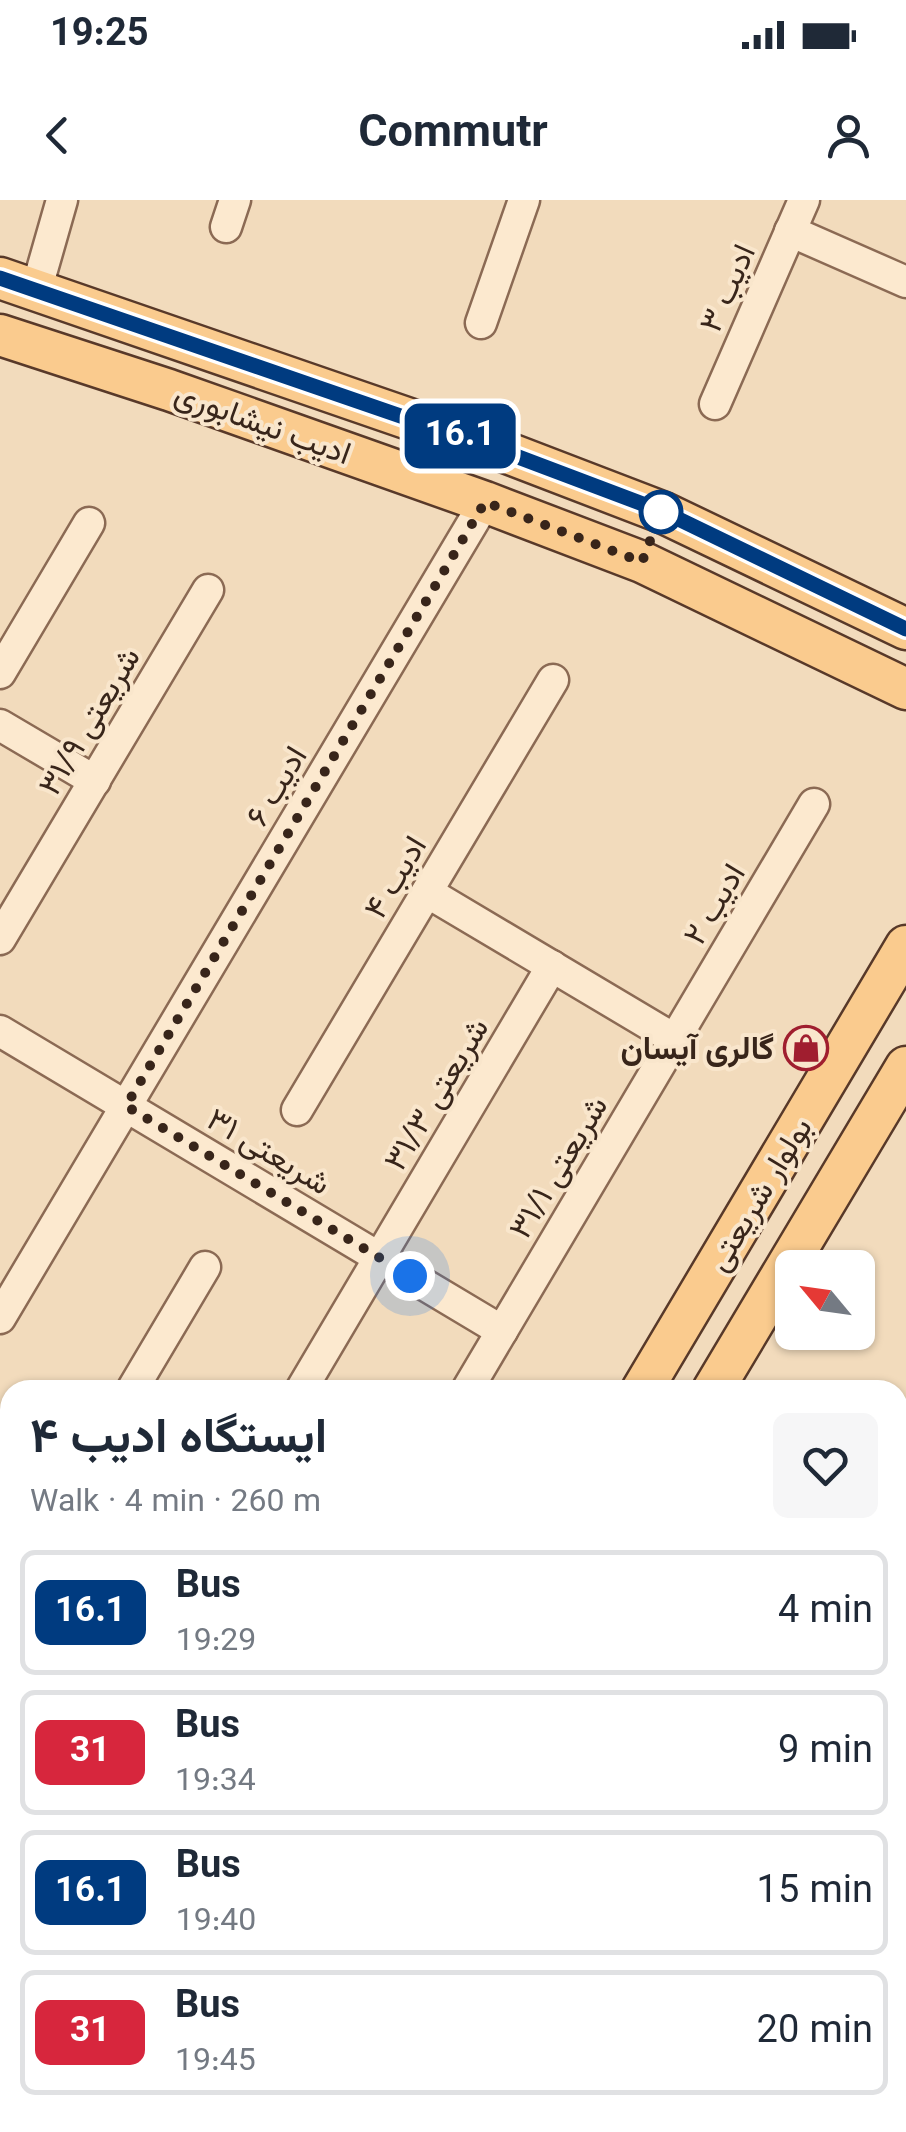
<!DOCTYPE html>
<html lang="en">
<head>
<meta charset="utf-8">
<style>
  :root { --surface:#fff; --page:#f6f6f7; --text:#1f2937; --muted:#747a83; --line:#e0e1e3 }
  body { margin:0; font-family:Georgia,Vazirmatn,serif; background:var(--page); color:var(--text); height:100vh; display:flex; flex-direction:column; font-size:38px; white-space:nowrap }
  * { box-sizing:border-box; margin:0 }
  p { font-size:32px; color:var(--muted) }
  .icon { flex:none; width:55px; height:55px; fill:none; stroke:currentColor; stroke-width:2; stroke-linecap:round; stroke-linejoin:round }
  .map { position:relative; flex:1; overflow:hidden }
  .panel { position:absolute; left:0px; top:1180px; width:908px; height:752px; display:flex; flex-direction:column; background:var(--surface); border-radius:30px 30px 0 0; box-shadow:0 2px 8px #0004 }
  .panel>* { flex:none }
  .badge { padding:0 20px; border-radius:15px; font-size:35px; line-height:65px }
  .needle { width:65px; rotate:299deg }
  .buttons { position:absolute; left:775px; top:1050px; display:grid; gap:20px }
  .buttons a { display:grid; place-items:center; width:100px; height:100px; border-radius:15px; background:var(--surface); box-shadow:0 2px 8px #0004; font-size:50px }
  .you { position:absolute; width:50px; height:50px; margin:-25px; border:8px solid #fff; border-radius:50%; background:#1a73e8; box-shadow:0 0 0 15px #1a73e833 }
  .map>.badge { position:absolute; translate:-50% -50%; box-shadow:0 0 0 5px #fff }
  .round { display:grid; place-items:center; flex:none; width:105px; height:105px; border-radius:15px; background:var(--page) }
  .head { display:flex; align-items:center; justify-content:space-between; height:170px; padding:0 30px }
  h1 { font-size:48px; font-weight:700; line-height:75px }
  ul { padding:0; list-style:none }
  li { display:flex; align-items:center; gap:30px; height:125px; margin:0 20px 15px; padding:0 10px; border:5px solid var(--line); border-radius:15px }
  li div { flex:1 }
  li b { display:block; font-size:38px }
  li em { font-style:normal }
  li .badge { min-width:110px; font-weight:700; text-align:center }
  .status { display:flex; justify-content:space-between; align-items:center; height:70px; padding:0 50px; background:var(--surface); direction:ltr }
  .status svg { height:28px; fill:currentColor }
  header { display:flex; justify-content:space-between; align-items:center; height:130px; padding:0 30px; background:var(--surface); font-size:45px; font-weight:700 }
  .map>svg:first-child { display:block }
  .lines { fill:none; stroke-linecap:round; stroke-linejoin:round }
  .minor-casing { stroke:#8b6a54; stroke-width:35 }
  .major-casing { stroke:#583929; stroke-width:45 }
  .minor { stroke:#fce9cf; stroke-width:30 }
  .major { stroke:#facb8e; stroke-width:40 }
  .line-casing { stroke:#fff; stroke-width:22 }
  .line { stroke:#003b80; stroke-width:15 }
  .walk { stroke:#38251a; stroke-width:10; stroke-dasharray:0 18 }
  .stop-dot { fill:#fff; stroke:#003b80; stroke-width:5 }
  .labels { text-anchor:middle; stroke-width:8; stroke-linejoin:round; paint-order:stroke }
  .street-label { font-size:32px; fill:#38251a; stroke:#f9e6cc }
  .poi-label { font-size:32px; font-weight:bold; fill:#38251a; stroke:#f9e6cc; text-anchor:end }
</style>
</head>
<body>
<div class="status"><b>19:25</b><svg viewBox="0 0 49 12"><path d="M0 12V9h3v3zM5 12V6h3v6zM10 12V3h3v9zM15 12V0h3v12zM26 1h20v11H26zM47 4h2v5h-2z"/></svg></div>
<header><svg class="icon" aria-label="back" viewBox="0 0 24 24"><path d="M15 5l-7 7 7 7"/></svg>Commutr<svg class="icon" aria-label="person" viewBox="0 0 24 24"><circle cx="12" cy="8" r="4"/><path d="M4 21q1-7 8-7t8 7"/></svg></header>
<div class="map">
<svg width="906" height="1932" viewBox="0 0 906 1932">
  <rect width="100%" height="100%" fill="#f2dbbc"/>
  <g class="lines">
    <defs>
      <g id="minor">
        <path d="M226,27L235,0"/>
        <path d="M790,31L906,82"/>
        <path d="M36,91L62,0"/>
        <path d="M481,123L524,0"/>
        <path d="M715,204L804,0"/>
        <path d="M0,473L89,323"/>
        <path d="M0,525L95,581"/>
        <path d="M427,692L674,839"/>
        <path d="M0,739L208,390"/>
        <path d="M0,831L502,1131"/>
        <path d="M297,910L553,480"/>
        <path d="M0,1118L485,302"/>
        <path d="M132,1190L205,1067"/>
        <path d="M301,1190L552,766"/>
        <path d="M467,1190L814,604"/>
        <path d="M0,1466L10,1449"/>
        <path d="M0,1520L10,1526"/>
        <path d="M0,1885L10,1891"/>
        <path d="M26,1932L32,1922"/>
        <path d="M756,1932L762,1922"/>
      </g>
      <g id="major">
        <path d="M0,78L505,252L664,313L906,429"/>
        <path d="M0,135L169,190L485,302L642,362L906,489"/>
        <path d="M642,1190L906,746"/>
        <path d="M713,1190L906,867"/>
        <path d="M202,1932L208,1922"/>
        <path d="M271,1932L276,1922"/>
      </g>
    </defs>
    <use href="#minor" class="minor-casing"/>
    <use href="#major" class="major-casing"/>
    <use href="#minor" class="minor"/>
    <use href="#major" class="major"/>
  </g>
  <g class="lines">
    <defs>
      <path id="line" d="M0,78L505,252L664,312L906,429"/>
    </defs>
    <use href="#line" class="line-casing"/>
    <use href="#line" class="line"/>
    <path class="walk" d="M410,1076L126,906L485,302L642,362L661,312"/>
  </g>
  <defs>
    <symbol id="shop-ring" viewBox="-11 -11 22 22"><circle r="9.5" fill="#f9e6cc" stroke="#a01e2f" stroke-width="1.5"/><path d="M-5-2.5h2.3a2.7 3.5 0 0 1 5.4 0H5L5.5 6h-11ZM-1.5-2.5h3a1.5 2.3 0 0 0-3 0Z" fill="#a01e2f"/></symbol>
  </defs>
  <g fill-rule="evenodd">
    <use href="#shop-ring" x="781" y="823" width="50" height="50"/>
  </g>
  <circle class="stop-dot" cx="661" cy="312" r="20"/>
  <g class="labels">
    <g class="street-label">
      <text transform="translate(727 88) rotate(-66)" y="11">ادیب ۳</text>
      <text transform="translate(263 223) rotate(20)" y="11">ادیب نیشابوری</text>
      <text transform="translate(89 521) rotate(-59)" y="11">شریعتی ۳۱/۹</text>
      <text transform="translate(276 586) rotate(-59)" y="11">ادیب ۶</text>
      <text transform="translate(395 677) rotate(-59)" y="11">ادیب ۴</text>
      <text transform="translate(714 704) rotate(-59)" y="11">ادیب ۲</text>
      <text transform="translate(436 894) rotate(-59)" y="11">شریعتی ۳۱/۳</text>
      <text transform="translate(269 951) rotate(31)" y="11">شریعتی ۳۱</text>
      <text transform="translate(558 967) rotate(-59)" y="11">شریعتی ۳۱/۱</text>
      <text transform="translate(759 994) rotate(-59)" y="11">بولوار شریعتی</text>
    </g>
    <g class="poi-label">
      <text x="774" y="859">گالری آيسان</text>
    </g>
  </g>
</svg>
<div class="buttons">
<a><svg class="needle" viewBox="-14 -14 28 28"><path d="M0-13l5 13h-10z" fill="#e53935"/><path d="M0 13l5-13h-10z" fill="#747a83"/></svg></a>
</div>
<div class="you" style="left:410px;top:1076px"></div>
<b class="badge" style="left:460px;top:236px;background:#003b80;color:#fff">16.1</b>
<section class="panel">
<div class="head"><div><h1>ایستگاه ادیب ۴</h1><p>Walk · 4 min · 260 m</p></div><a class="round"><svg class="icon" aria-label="heart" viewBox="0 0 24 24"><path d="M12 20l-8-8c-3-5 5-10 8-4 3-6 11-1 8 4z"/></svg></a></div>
<ul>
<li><span class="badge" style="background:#003b80;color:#fff">16.1</span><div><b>Bus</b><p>19:29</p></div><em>4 min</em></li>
<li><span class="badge" style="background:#d7263d;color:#fff">31</span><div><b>Bus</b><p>19:34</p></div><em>9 min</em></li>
<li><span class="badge" style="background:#003b80;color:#fff">16.1</span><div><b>Bus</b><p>19:40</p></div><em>15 min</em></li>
<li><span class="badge" style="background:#d7263d;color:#fff">31</span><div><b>Bus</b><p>19:45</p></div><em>20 min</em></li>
</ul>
</section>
</div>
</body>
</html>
